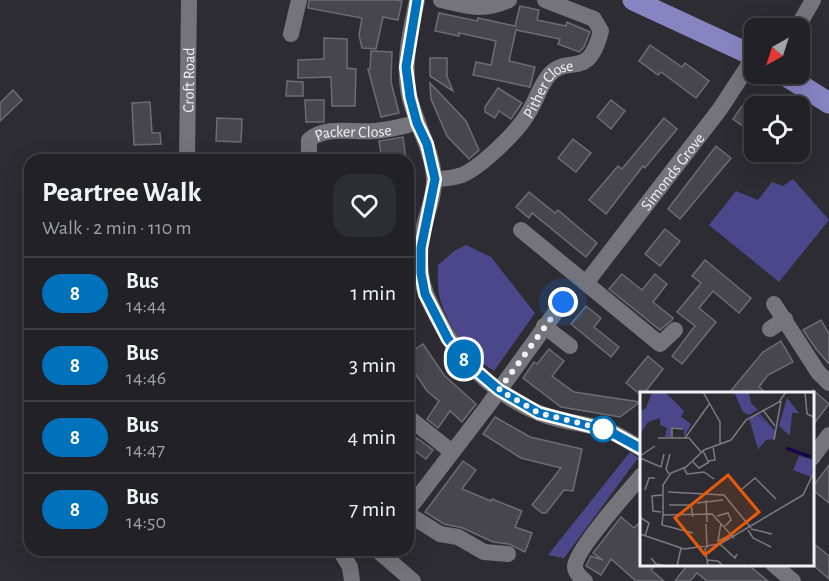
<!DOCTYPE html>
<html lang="en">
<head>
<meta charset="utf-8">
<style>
  :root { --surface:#212126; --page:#2d2e32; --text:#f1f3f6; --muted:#a2a3a7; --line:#3e3e43 }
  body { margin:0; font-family:"Alegreya Sans",sans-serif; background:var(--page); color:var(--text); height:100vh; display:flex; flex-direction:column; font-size:22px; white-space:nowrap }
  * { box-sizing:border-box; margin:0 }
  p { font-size:20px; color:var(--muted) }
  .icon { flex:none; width:33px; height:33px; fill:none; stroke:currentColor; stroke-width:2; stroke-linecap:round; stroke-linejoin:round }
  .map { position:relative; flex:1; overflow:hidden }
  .drawer { position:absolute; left:24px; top:154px; width:390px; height:402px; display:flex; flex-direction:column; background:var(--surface); border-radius:18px; box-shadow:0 6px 24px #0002,0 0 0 2px var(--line) }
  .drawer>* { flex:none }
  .badge { padding:0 12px; border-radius:20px; font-size:21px; line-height:39px }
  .needle { width:39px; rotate:219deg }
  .controls { position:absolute; left:744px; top:18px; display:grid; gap:12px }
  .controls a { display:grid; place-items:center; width:66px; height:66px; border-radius:12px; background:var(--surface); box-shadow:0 6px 24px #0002,0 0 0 2px var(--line); font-size:30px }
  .you { position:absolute; width:30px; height:30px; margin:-15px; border:4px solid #fff; border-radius:50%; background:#1a73e8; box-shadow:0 0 0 9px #1a73e833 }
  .map>.badge { position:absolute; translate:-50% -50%; box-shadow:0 0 0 3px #fff }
  .round { display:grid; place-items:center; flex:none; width:63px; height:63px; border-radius:18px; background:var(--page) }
  .summary { display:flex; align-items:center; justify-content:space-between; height:102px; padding:0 18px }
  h1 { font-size:28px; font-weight:700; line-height:45px }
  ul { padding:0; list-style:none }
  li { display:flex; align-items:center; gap:18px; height:72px; padding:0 18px; border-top:2px solid var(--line) }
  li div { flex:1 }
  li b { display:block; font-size:22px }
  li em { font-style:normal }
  li .badge { min-width:66px; font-weight:700; text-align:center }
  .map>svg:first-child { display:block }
  .green { fill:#4c478a }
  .building { fill:#46464c; stroke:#6c6c72; stroke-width:1.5 }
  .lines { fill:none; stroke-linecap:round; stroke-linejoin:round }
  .minor { stroke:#74747a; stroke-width:16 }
  .major { stroke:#8784c1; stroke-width:21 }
  .line-casing { stroke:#fff; stroke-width:14 }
  .line { stroke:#0072bc; stroke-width:9 }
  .walk { stroke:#f1f1f5; stroke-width:6; stroke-dasharray:0 10.8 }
  .stop-dot { fill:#fff; stroke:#0072bc; stroke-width:3 }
  .labels { text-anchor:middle; stroke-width:6; stroke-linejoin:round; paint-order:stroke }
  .street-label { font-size:16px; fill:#f1f1f5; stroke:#151517 }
  .inset-river { fill:none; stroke:#19024d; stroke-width:3 }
  .inset-road { fill:none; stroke:#7b7b80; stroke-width:1.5 }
  .view { fill:#e8590c; fill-opacity:0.15; stroke:#e8590c; stroke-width:3 }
  .inset-edge { fill:none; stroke:#f1f1f5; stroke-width:3 }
</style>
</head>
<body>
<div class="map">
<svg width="829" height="581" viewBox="0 0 829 581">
  <rect width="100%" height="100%" fill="#2c2c32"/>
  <g class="green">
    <path d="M793,179L829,220L779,282L709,225L736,191L758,200L772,182L783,186Z"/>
    <path d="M466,245L491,257L535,313L494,371C469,356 448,326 440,299C437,288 438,275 438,265L454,251Z"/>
    <path d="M630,452L638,458L564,558L548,555Z"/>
  </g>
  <g class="building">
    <path d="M309,0H396L402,1L398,20L383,17L376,49L362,48L359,35L362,18L308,8Z"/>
    <path d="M520,6L539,10L537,20L566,26L567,22L590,32L584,47L579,52L558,44L560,39L516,30L509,61L535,67L530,87L473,75L476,62L491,65L496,41L459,33V36L435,31L439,13L477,21L478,18L515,26Z"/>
    <path d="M324,38L347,39V68L356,69L355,106H332L331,77L298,78V60L324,59Z"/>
    <path d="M650,45L682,67L685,63L709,81L696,98L661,72L658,75L639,61Z"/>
    <path d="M371,51L392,52L391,82L399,113L381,117L368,69H370Z"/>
    <path d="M430,58H447V75L446,74L453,91L430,76Z"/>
    <path d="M287,81L303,82V96H286Z"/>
    <path d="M430,83L466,121L479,150L469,159L447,136L431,99Z"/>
    <path d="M498,88L522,103L511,119L499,111L495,118L485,112V107Z"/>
    <path d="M13,90L22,100L0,121V103Z"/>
    <path d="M305,100H324V122H306Z"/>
    <path d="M611,100L625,111L611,129L597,117Z"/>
    <path d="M150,102L152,133H160L161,144L134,145L132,103Z"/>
    <path d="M742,106L754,114V134L733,119Z"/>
    <path d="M217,118L242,119L241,142L216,141Z"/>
    <path d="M664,118L677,129L645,168L643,166L606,214L589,200L618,166L622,169Z"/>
    <path d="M403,137L406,160H382L379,141Z"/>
    <path d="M573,139L591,153L576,172L558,158Z"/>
    <path d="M716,146L731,158L680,219L668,209Z"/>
    <path d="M529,192L555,213L558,210L597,243L586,257L532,213L529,218L516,207Z"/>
    <path d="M665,229L680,241L660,266L645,254Z"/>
    <path d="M705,260L751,298L739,313L713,291L699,308L716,322L682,364L672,356L695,326L677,312L701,283L692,276Z"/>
    <path d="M622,274L642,290L655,274L667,284L653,302L673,318L672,320L660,330L609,289Z"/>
    <path d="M586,306L601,318L594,327L619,347L611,357L571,324Z"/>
    <path d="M821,320L829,334V364L816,349L803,330Z"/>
    <path d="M781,341L793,362L768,375L759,387L766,393H729L763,352Z"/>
    <path d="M423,344L444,375L476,404L462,422L450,411L438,428L427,419L439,401L427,391L408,363V354Z"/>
    <path d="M549,349L564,361L552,376L574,392L640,402L620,417L561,407L523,378L534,362L537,364Z"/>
    <path d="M648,356L663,369L642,396L626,383Z"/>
    <path d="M813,390L829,404L813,425Z"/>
    <path d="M495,417L530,437L582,449L573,491L564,490L546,513H542L532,505L561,468L521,458L483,434Z"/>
    <path d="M417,438L433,450L426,459L410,447Z"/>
    <path d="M463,461L476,470L462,489L491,501L492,499L522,511L515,527L532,533L525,552L509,544L493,542L463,528L444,524L425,512Z"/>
    <path d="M829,465V503L813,490V486Z"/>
    <path d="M621,517L634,528L642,520V564H656L651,570L664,581H636L611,559L601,575L586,566L591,556L603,560L593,553Z"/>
    <path d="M813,543L829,556V579L813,565Z"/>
    <path d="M688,564H747L768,581H707L697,573L690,581H675Z"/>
  </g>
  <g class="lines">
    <g class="minor">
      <path d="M417,0C410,33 402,66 410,99C417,126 432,150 434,178C435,192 429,208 425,222C421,238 419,256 421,272C422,288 429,301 436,315C457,358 493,394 539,413C562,423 587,423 610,431C621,436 631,443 642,449"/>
      <path d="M441,0C467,6 484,12 509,0"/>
      <path d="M797,28L813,0"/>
      <path d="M291,34L299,0"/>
      <path id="s1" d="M187,160L189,0"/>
      <path id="s2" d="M309,160V140C326,125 354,133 375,131C389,130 403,126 417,123"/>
      <path id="s3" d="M434,179C444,179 453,178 462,175C481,167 516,133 527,115C536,102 539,87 549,75C569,53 588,82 601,31L594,19L545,0"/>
      <path d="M521,230L660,344L675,330"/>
      <path id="s4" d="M586,283L720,109L754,57"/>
      <path d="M774,304L818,372L829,383"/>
      <path d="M544,326L570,346"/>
      <path d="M770,329L785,319"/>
      <path d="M408,417L452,452"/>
      <path d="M812,458L829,435"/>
      <path d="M408,510L487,407L563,302"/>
      <path d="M408,514L440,534L458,537L484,552L508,554"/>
      <path d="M340,550L350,567L352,581"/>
      <path d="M377,550L413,581"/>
      <path d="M773,564L793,581"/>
      <path d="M585,581C580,577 575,573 575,566C575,551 630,489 642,475"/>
    </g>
    <g class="major">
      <path d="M633,0L754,56"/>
      <path d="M783,74L829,103"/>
    </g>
  </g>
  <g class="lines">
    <defs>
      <path id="line" d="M417,0L406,67L410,97L417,123L427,144L435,179L421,248V273L425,294L448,339L465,361L499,390L539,413L609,431L642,449"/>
    </defs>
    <use href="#line" class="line-casing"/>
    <use href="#line" class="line"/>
    <path class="walk" d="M563,302L499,390L539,413L603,429"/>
  </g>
  <circle class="stop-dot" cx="603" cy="429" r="12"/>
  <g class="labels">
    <g class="street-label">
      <text dy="6" stroke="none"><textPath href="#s1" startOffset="80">Croft Road</textPath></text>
      <text dy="6" stroke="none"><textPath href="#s3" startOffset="153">Pither Close</textPath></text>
      <text dy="6" stroke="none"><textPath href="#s2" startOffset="66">Packer Close</textPath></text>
      <text dy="6" stroke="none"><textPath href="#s4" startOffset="141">Simonds Grove</textPath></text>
    </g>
  </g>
  <g transform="translate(640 392)">
    <rect width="174" height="174" fill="#2c2c32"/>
    <path d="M12,0H25L44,19L41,25L51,32L44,45V37L32,35L31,45H25L27,36L20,33V26L8,30L0,42V19L6,16ZM94,0H109L111,11L118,18L109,23L103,20ZM147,6L159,21H152L150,44L139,34ZM119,21L136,40L134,47L126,48L118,57L109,26L116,22L131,36L117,22ZM159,64L174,68L171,85L153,78Z" fill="#4c478a"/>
    <path class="inset-river" d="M146,56L171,65"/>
    <path class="inset-road" d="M63,0L80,30V51M165,0L167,22L174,25M123,18L135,34M18,46H49L61,60M32,46V36L43,37M45,46L70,11M134,48L141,9M63,59L68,69L75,68L73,54M0,64L15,54M0,66L21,75L24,62M52,69L59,76L69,70M44,76L47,82L64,80L74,87M29,82L26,77L30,62M102,97L115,86L136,107M5,98L9,86H15M28,100L84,103L111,136M66,108L67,130M57,111L83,108M29,113H51L53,125M21,120L13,119L12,104L22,103M23,123L22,133L53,141M77,124L88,121L91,128L85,134M1,126L9,131L5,144M81,131L78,149L92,142M66,132L67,156M111,137L132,142M108,138L113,146L131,155M0,142L44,157L80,152L163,103L174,80M94,146L72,122L23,123V93L31,81L46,75L64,58L91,48L106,28L139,10L146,0M80,152L95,166L97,162M65,156L68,174M11,166L16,172L28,174M67,168L78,169L83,174M37,174L41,156"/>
    <path class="view" d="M88,83L119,120L65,163L35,126Z"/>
    <rect width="174" height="174" class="inset-edge"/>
  </g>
</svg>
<div class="controls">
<a><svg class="needle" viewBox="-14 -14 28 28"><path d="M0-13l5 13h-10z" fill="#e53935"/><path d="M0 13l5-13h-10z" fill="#a2a3a7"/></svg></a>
<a><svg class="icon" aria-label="locate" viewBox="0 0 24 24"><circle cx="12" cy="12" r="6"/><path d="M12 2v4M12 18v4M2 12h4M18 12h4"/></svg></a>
</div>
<div class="you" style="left:563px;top:302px"></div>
<b class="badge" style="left:464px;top:359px;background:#0072bc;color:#fff">8</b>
<section class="drawer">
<div class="summary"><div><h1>Peartree Walk</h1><p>Walk · 2 min · 110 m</p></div><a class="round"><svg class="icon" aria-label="heart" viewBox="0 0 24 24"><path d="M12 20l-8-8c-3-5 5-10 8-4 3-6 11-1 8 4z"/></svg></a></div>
<ul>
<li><span class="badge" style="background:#0072bc;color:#fff">8</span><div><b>Bus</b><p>14:44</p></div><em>1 min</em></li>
<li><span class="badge" style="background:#0072bc;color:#fff">8</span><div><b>Bus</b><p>14:46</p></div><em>3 min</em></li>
<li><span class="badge" style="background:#0072bc;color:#fff">8</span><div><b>Bus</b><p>14:47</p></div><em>4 min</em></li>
<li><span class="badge" style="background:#0072bc;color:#fff">8</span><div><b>Bus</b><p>14:50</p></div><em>7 min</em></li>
</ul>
</section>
</div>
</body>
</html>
